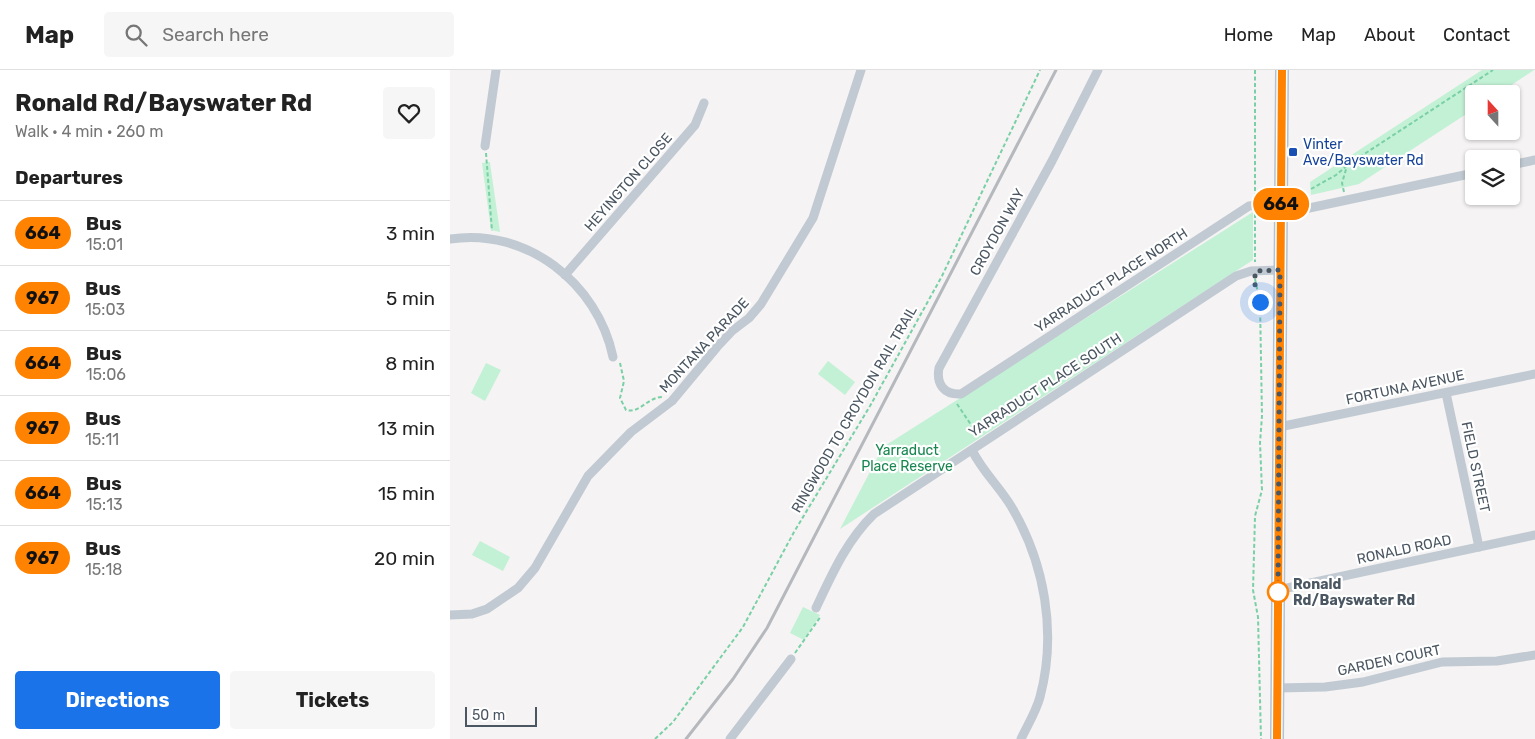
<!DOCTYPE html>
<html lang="en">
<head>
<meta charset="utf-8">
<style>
  :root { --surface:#fff; --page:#f6f6f6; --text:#222; --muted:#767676; --line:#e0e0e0; --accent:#1a73e8 }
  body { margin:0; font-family:Rubik,sans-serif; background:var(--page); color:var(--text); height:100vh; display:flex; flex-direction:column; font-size:19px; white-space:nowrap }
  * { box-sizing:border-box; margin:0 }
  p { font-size:16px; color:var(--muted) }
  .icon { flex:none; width:28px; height:28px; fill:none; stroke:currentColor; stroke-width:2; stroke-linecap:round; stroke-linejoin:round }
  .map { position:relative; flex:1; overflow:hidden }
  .panel { display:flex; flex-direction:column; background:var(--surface); width:450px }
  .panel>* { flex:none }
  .badge { padding:0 10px; border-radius:16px; font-size:18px; line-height:32px }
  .needle { width:32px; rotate:339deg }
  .controls { position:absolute; left:1015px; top:15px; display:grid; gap:10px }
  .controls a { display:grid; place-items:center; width:55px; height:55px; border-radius:5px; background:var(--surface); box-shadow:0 1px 4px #0004; font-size:25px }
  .scale { position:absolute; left:15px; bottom:12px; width:72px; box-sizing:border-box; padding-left:5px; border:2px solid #4a5661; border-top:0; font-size:14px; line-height:18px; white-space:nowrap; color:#4a5661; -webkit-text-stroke:4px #fff; paint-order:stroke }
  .you { position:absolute; width:25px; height:25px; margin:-12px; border:4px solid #fff; border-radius:50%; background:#1a73e8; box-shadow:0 0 0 8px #1a73e833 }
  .map>.badge { position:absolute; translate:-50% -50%; box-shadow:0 0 0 2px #fff }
  h2 { padding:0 15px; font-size:19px; line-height:45px }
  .round { display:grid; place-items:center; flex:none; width:52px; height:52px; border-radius:5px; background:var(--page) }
  .head { display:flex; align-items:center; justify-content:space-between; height:85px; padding:0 15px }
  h1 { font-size:24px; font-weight:700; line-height:38px }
  .cta { display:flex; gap:10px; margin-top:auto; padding:10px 15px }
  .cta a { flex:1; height:58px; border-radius:5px; background:var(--accent); color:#fff; font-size:20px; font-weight:700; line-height:58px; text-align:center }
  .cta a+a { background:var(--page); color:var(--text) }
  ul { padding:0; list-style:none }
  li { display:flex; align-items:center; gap:15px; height:65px; padding:0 15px; border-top:1px solid var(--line) }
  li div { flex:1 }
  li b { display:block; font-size:19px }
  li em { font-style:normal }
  li .badge { min-width:55px; font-weight:700; text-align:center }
  header { display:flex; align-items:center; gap:30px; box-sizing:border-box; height:70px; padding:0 25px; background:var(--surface); border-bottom:1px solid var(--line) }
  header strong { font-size:24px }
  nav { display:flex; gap:28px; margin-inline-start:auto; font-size:18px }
  .search { width:350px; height:45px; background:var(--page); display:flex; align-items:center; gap:12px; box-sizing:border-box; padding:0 18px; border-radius:5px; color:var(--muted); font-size:19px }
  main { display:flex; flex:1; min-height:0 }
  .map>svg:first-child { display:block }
  .green { fill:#c3f1d5 }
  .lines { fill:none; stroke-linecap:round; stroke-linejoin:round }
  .path { stroke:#7ad0a6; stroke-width:2; stroke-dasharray:4 2.5; stroke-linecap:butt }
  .street { stroke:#c1cad2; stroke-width:9 }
  .primary { stroke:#b3c2d1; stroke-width:14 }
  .rail { stroke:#b5b8bd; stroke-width:3 }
  .line-casing { stroke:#fff; stroke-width:11 }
  .line { stroke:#ff8200; stroke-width:8 }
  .walk { stroke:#4a5661; stroke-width:5; stroke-dasharray:0 9 }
  .transit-dot { fill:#1a4fb4; stroke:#fff; stroke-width:2 }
  .stop-dot { fill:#fff; stroke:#ff8200; stroke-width:2.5 }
  .labels { text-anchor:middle; stroke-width:4.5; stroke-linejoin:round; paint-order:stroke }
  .transit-label { font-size:14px; fill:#164399; stroke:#fff; text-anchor:start }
  .street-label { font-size:14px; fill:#4a5661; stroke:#fff }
  .park-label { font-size:14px; fill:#17864f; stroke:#fff }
  .stop-label { font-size:14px; font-weight:bold; fill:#4a5661; stroke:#fff; text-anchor:start }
</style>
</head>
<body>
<header>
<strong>Map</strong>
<div class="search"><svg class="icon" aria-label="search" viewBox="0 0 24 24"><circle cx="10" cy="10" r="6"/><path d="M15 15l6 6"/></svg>Search here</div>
<nav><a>Home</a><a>Map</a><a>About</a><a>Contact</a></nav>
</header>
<main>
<section class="panel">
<div class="head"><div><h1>Ronald Rd/Bayswater Rd</h1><p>Walk · 4 min · 260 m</p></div><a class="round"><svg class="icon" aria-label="heart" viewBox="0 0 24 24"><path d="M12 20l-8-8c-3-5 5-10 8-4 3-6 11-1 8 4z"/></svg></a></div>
<h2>Departures</h2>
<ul>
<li><span class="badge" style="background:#ff8200;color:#111">664</span><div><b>Bus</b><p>15:01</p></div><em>3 min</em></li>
<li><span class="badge" style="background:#ff8200;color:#111">967</span><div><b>Bus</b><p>15:03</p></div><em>5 min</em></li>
<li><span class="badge" style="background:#ff8200;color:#111">664</span><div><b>Bus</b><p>15:06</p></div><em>8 min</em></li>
<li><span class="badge" style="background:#ff8200;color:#111">967</span><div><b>Bus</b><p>15:11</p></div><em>13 min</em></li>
<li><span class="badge" style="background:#ff8200;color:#111">664</span><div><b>Bus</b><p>15:13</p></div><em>15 min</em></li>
<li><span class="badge" style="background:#ff8200;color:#111">967</span><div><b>Bus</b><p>15:18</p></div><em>20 min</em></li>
</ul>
<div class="cta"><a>Directions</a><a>Tickets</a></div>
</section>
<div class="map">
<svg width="1085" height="669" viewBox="0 0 1085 669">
  <rect width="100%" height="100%" fill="#f5f3f3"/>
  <g class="green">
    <path d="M1032,0H1084L1048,24H1024V39L909,114L861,125L860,112Z"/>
    <path d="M40,92V93L50,162L41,160L32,93Z"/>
    <path d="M803,142V190L390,459L433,377Z"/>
    <path d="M378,291L405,312L395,325L368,304Z"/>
    <path d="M36,293L51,300L35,331L21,323Z"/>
    <path d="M30,471L60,487L53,501L22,485Z"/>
    <path d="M353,537L370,545L354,570L340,563Z"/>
  </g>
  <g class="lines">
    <g class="path">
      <path d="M805,0V127"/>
      <path d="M36,83L42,161"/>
      <path d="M861,119L886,105L899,94L1043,0"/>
      <path d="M894,122L892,113L897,96"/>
      <path d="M805,144V192"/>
      <path d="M805,209L810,232L812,346L810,373L812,420L805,446L803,520L808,547L811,669"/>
      <path d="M170,293L174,311L170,328L176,340C189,344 198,327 212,327"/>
      <path d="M507,334L528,365"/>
      <path d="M345,583L371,546"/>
      <path d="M205,669L223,652L293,557L344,462L420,336L492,206L590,0"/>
    </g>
    <g class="street">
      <path d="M648,0L602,91L489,298C486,314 494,325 511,324L799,136L830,133"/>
      <path d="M35,76L46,0"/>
      <path d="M1061,95L1085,90"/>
      <path d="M831,144L1024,103"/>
      <path d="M0,169C77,157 148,214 163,287"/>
      <path d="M115,205L245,55L254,33"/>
      <path d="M996,323L1029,477"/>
      <path d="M829,357L1085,304"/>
      <path d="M522,380C532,401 549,416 561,436C595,493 607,563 590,627C586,642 577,656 571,669"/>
      <path d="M828,520L1085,465"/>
      <path d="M366,538C382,504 397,470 424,444L786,206L801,201L831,200"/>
      <path d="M0,545L22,544L37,539L68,518L85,498L138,406L181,362L222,331L267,277L282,261L299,248L311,234L363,148L411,0"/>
      <path d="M827,618L875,617L913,612L992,592L1047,591L1085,585"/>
      <path d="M280,669L341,589"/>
    </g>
    <path class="primary" d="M827,669L832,0"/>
    <path class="rail" d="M236,669L283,609L317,558L606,0"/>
  </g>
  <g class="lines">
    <defs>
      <path id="line" d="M827,669L832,0"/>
    </defs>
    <use href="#line" class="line-casing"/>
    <use href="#line" class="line"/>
    <path class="walk" d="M810,232L804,211L806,201L830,200L828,522"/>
  </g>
  <rect class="transit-dot" x="838" y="77" width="10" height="10" rx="2.5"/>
  <circle class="stop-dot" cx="828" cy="522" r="10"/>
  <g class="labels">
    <g class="transit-label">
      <text x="853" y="79">Vinter<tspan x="853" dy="16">Ave/Bayswater Rd</tspan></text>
    </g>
    <g class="street-label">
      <text transform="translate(178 112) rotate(-49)" y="5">HEYINGTON CLOSE</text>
      <text transform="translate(547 162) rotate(-61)" y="5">CROYDON WAY</text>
      <text transform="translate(661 210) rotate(-33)" y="5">YARRADUCT PLACE NORTH</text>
      <text transform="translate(254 275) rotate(-47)" y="5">MONTANA PARADE</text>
      <text transform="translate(595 315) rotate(-33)" y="5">YARRADUCT PLACE SOUTH</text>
      <text transform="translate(955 317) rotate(-12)" y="5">FORTUNA AVENUE</text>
      <text transform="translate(404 339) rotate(-60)" y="5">RINGWOOD TO CROYDON RAIL TRAIL</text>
      <text transform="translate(1026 397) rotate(78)" y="5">FIELD STREET</text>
      <text transform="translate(954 479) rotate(-12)" y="5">RONALD ROAD</text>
      <text transform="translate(939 590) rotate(-12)" y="5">GARDEN COURT</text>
    </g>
    <g class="park-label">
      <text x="457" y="385">Yarraduct<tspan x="457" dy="16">Place Reserve</tspan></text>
    </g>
    <g class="stop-label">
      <text x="843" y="519">Ronald<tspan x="843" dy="16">Rd/Bayswater Rd</tspan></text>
    </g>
  </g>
</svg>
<div class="controls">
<a><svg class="needle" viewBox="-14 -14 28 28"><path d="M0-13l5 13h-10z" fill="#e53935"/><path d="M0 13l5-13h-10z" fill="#767676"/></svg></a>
<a><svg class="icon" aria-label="layers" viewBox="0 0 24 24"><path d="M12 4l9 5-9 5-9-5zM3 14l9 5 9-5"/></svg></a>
</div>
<div class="scale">50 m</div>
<div class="you" style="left:810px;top:232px"></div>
<b class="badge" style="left:831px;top:134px;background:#ff8200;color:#111">664</b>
</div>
</main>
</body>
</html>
